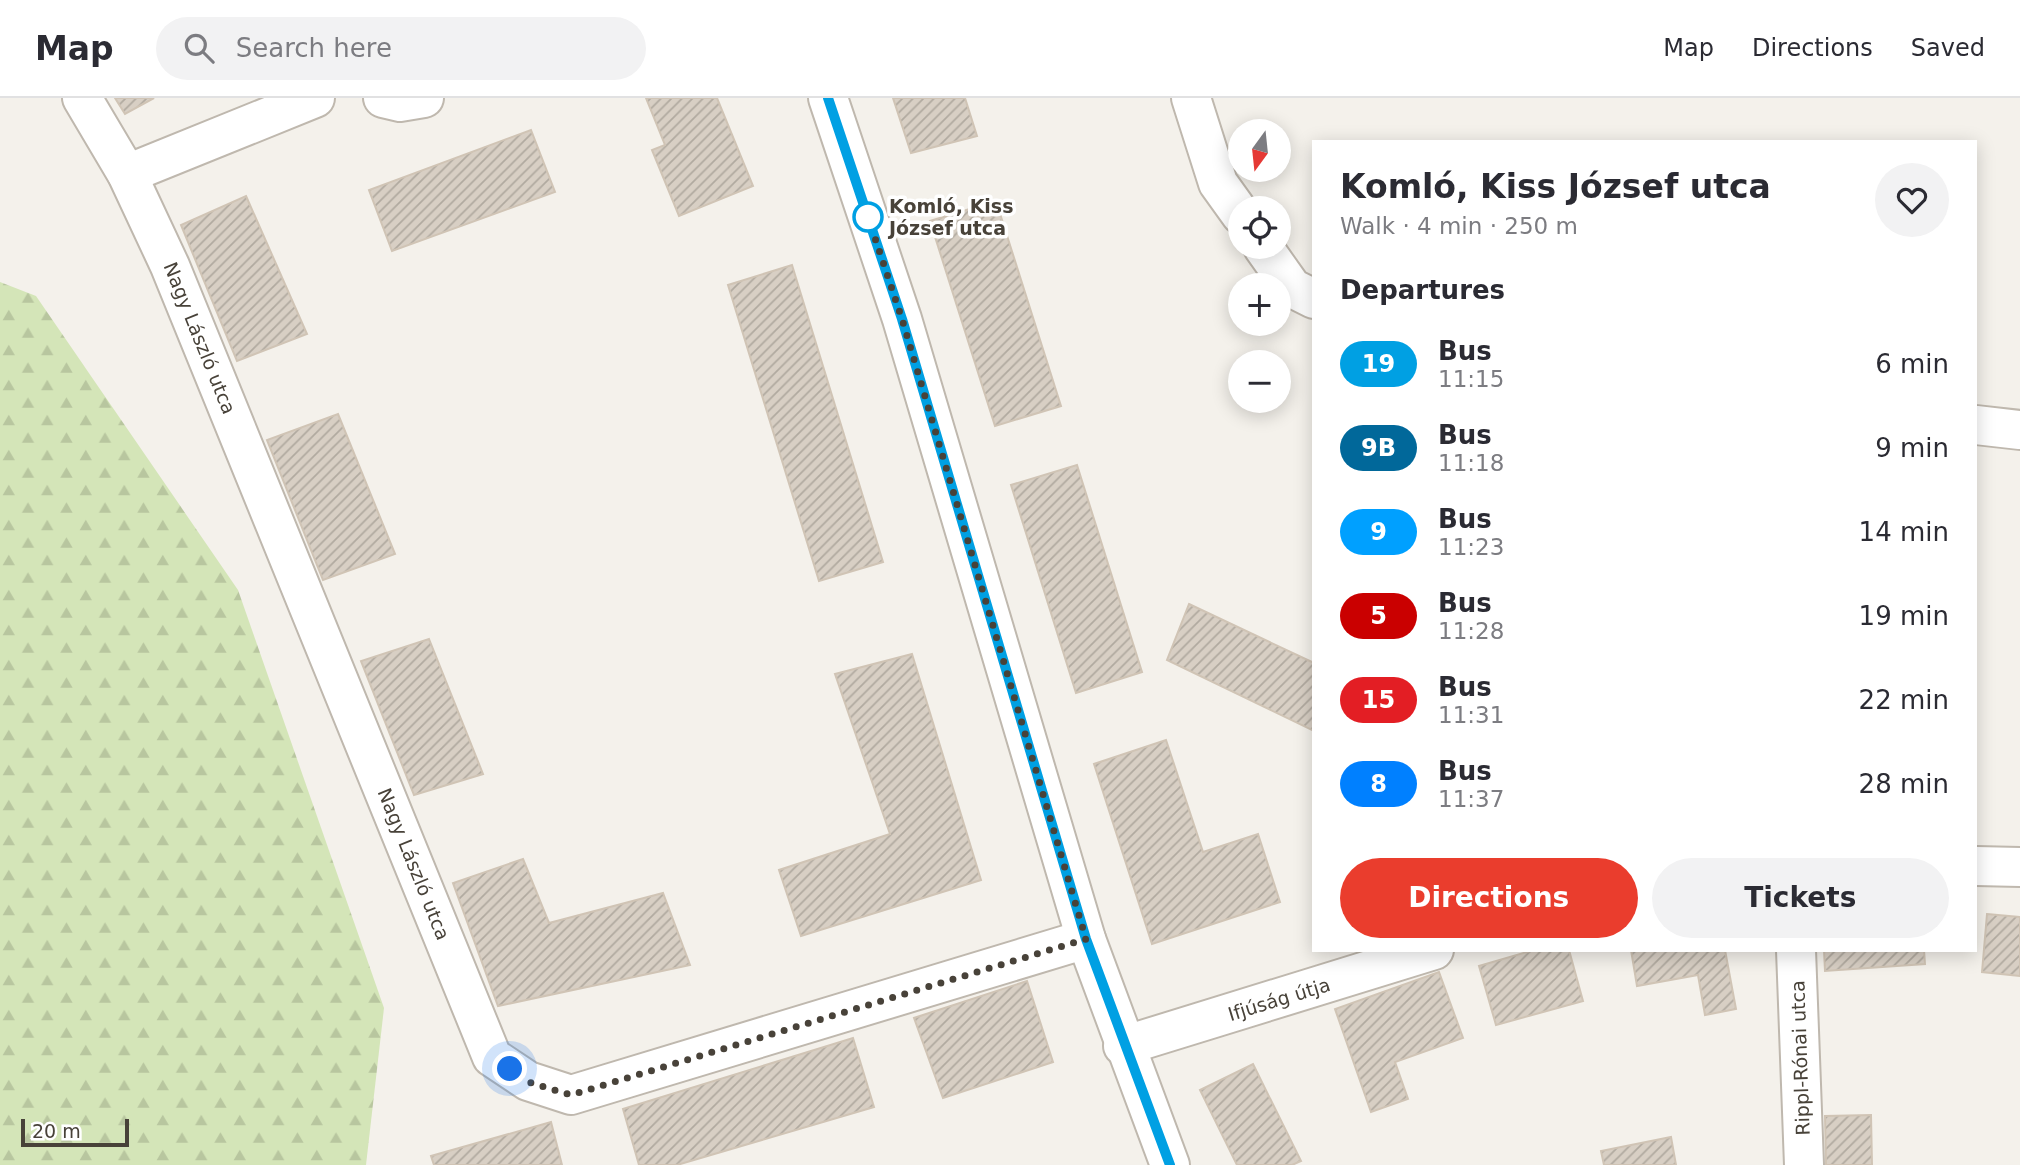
<!DOCTYPE html>
<html lang="en">
<head>
<meta charset="utf-8">
<style>
  :root { --surface:#fff; --page:#f2f2f3; --text:#2b2b33; --muted:#7c7c81; --line:#e1e1e2; --accent:#ea3d2d }
  body { margin:0; font-family:"DejaVu Sans",sans-serif; background:var(--page); color:var(--text); height:100vh; display:flex; flex-direction:column; font-size:26px; white-space:nowrap }
  * { box-sizing:border-box; margin:0 }
  p { font-size:23px; color:var(--muted) }
  .icon { flex:none; width:38px; height:38px; fill:none; stroke:currentColor; stroke-width:2; stroke-linecap:round; stroke-linejoin:round }
  .map { position:relative; flex:1; overflow:hidden }
  .drawer { position:absolute; left:1312px; top:42px; width:665px; height:812px; display:flex; flex-direction:column; background:var(--surface); border-radius:0px; box-shadow:0 4px 18px #0003 }
  .drawer>* { flex:none }
  .badge { padding:0 14px; border-radius:23px; font-size:24px; line-height:46px }
  .needle { width:46px; rotate:195deg }
  .tools { position:absolute; left:1228px; top:21px; display:grid; gap:14px }
  .tools a { display:grid; place-items:center; width:63px; height:63px; border-radius:50%; background:var(--surface); box-shadow:0 4px 18px #0003; font-size:35px }
  .scale { position:absolute; left:21px; bottom:18px; width:108px; box-sizing:border-box; padding-left:7px; border:4px solid #484239; border-top:0; font-size:19px; line-height:24px; white-space:nowrap; color:#484239; -webkit-text-stroke:5px #fff; paint-order:stroke }
  .you { position:absolute; width:35px; height:35px; margin:-18px; border:5px solid #fff; border-radius:50%; background:#1a73e8; box-shadow:0 0 0 10px #1a73e833 }
  .map>.badge { position:absolute; translate:-50% -50%; box-shadow:0 0 0 4px #fff }
  h2 { padding:0 28px; font-size:26px; line-height:63px }
  .round { display:grid; place-items:center; flex:none; width:74px; height:74px; border-radius:37px; background:var(--page) }
  .head { display:flex; align-items:center; justify-content:space-between; height:119px; padding:0 28px }
  h1 { font-size:33px; font-weight:700; line-height:52px }
  .primary-button { display:flex; gap:14px; margin-top:auto; padding:14px 28px }
  .primary-button a { flex:1; height:80px; border-radius:42px; background:var(--accent); color:#fff; font-size:28px; font-weight:700; line-height:80px; text-align:center }
  .primary-button a+a { background:var(--page); color:var(--text) }
  ul { padding:0; list-style:none }
  li { display:flex; align-items:center; gap:21px; height:84px; padding:0 28px }
  li div { flex:1 }
  li b { display:block; font-size:26px }
  li em { font-style:normal }
  li .badge { min-width:77px; font-weight:700; text-align:center }
  header { display:flex; align-items:center; gap:42px; box-sizing:border-box; height:98px; padding:0 35px; background:var(--surface); border-bottom:2px solid var(--line) }
  header strong { font-size:33px }
  nav { display:flex; gap:38px; margin-inline-start:auto; font-size:24px }
  .search { width:490px; height:63px; background:var(--page); display:flex; align-items:center; gap:18px; box-sizing:border-box; padding:0 24px; border-radius:38px; color:var(--muted); font-size:26px }
  .map>svg:first-child { display:block }
  .forest { fill:url(#forest-firs) }
  .building { fill:url(#building-hatch); stroke:#d0c4b5; stroke-width:2 }
  .lines { fill:none; stroke-linecap:round; stroke-linejoin:round }
  .minor-casing { stroke:#bfb8ae; stroke-width:42 }
  .minor { stroke:#fff; stroke-width:38 }
  .line-casing { stroke:#fff; stroke-width:16 }
  .line { stroke:#00a0e3; stroke-width:10 }
  .walk { stroke:#484239; stroke-width:7; stroke-dasharray:0 12.6 }
  .stop-dot { fill:#fff; stroke:#00a0e3; stroke-width:3.5 }
  .labels { text-anchor:middle; stroke-width:7; stroke-linejoin:round; paint-order:stroke }
  .stop-label { font-size:19px; font-weight:bold; fill:#484239; stroke:#fff; text-anchor:start }
  .street-label { font-size:19px; fill:#484239; stroke:#fff }
</style>
</head>
<body>
<header>
<strong>Map</strong>
<div class="search"><svg class="icon" aria-label="search" viewBox="0 0 24 24"><circle cx="10" cy="10" r="6"/><path d="M15 15l6 6"/></svg>Search here</div>
<nav><a>Map</a><a>Directions</a><a>Saved</a></nav>
</header>
<div class="map">
<svg width="2020" height="1067" viewBox="0 0 2020 1067">
  <defs>
    <pattern id="forest-firs" width="22" height="20" patternUnits="userSpaceOnUse" patternTransform="scale(1.75)"><rect width="22" height="20" fill="#d4e5b8"/><path d="M5 1l3.5 6h-7zM16 11l3.5 6h-7z" fill="#b8c69f"/></pattern>
    <pattern id="building-hatch" width="6" height="6" patternUnits="userSpaceOnUse" patternTransform="scale(1.75)"><rect width="6" height="6" fill="#d8cfc4"/><path d="M-1 1l2-2M0 6l6-6M5 7l2-2" fill="none" stroke="#b1aaa0"/></pattern>
  </defs>
  <rect width="100%" height="100%" fill="#f4f1eb"/>
  <path class="forest" d="M0,184L36,198L238,492L384,910L366,1067H0Z"/>
  <g class="building">
    <path d="M115,0H154L125,16Z"/>
    <path d="M646,0H717L753,88L679,118L652,52L665,47Z"/>
    <path d="M893,0H965L977,38L911,55Z"/>
    <path d="M531,32L555,94L392,153L369,92Z"/>
    <path d="M246,98L307,236L237,263L181,127Z"/>
    <path d="M996,103L1061,308L995,328L930,123Z"/>
    <path d="M792,167L883,464L819,483L728,187Z"/>
    <path d="M338,316L395,456L323,482L267,342Z"/>
    <path d="M1077,367L1142,574L1076,595L1011,387Z"/>
    <path d="M1189,506L1314,565V633L1167,562Z"/>
    <path d="M429,541L483,676L414,697L361,563Z"/>
    <path d="M912,556L981,782L801,838L779,772L890,736L835,576Z"/>
    <path d="M1166,642L1203,754L1258,736L1280,804L1152,846L1094,666Z"/>
    <path d="M523,761L549,825L663,795L690,867L498,908L453,785Z"/>
    <path d="M1987,816L2020,819V878L1982,874Z"/>
    <path d="M1534,852H1569L1583,903L1496,927L1479,868Z"/>
    <path d="M1631,852H1725L1736,911L1705,917L1698,877L1637,888Z"/>
    <path d="M1824,852H1924L1925,866L1825,873Z"/>
    <path d="M1439,874L1463,940L1395,964L1408,1001L1371,1014L1335,911Z"/>
    <path d="M1027,883L1053,964L943,1000L914,920Z"/>
    <path d="M853,940L874,1009L677,1067H639L623,1011Z"/>
    <path d="M1253,966L1301,1063L1292,1067H1237L1200,992Z"/>
    <path d="M1871,1017L1872,1067H1826L1825,1018Z"/>
    <path d="M551,1024L562,1067H434L431,1058Z"/>
    <path d="M1671,1039L1676,1067H1604L1601,1053Z"/>
  </g>
  <g class="lines">
    <defs>
      <g id="minor">
        <path d="M82,0L127,76L170,168L492,959L528,983L571,997L1086,841"/>
        <path d="M383,0L400,4L424,0"/>
        <path d="M828,0L902,221L1086,841L1170,1067"/>
        <path d="M1191,0L1218,85L1241,117"/>
        <path d="M127,76L315,0"/>
        <path d="M1263,149L1292,190L1314,201"/>
        <path d="M1976,327L2020,332"/>
        <path d="M1976,768L2020,769"/>
        <path d="M1796,852L1804,1067"/>
        <path d="M1123,948L1434,852"/>
      </g>
    </defs>
    <use href="#minor" class="minor-casing"/>
    <use href="#minor" class="minor"/>
  </g>
  <g class="lines">
    <defs>
      <path id="line" d="M828,0L902,221L1086,841L1170,1067"/>
    </defs>
    <use href="#line" class="line-casing"/>
    <use href="#line" class="line"/>
    <path class="walk" d="M510,971L528,984L571,997L1086,841L902,221L868,119"/>
  </g>
  <circle class="stop-dot" cx="868" cy="119" r="14"/>
  <g class="labels">
    <g class="stop-label">
      <text x="889" y="115">Komló, Kiss<tspan x="889" dy="22">József utca</tspan></text>
    </g>
    <g class="street-label">
      <text transform="translate(200 240) rotate(68)" y="7">Nagy László utca</text>
      <text transform="translate(414 766) rotate(68)" y="7">Nagy László utca</text>
      <text transform="translate(1279 901) rotate(-17)" y="7">Ifjúság útja</text>
      <text transform="translate(1800 960) rotate(-92)" y="7">Rippl-Rónai utca</text>
    </g>
  </g>
</svg>
<div class="tools">
<a><svg class="needle" viewBox="-14 -14 28 28"><path d="M0-13l5 13h-10z" fill="#e53935"/><path d="M0 13l5-13h-10z" fill="#7c7c81"/></svg></a>
<a><svg class="icon" aria-label="locate" viewBox="0 0 24 24"><circle cx="12" cy="12" r="6"/><path d="M12 2v4M12 18v4M2 12h4M18 12h4"/></svg></a>
<a>+</a>
<a>−</a>
</div>
<div class="scale">20 m</div>
<div class="you" style="left:510px;top:971px"></div>
<section class="drawer">
<div class="head"><div><h1>Komló, Kiss József utca</h1><p>Walk · 4 min · 250 m</p></div><a class="round"><svg class="icon" aria-label="heart" viewBox="0 0 24 24"><path d="M12 20l-8-8c-3-5 5-10 8-4 3-6 11-1 8 4z"/></svg></a></div>
<h2>Departures</h2>
<ul>
<li><span class="badge" style="background:#00a0e3;color:#fff">19</span><div><b>Bus</b><p>11:15</p></div><em>6 min</em></li>
<li><span class="badge" style="background:#01689a;color:#fff">9B</span><div><b>Bus</b><p>11:18</p></div><em>9 min</em></li>
<li><span class="badge" style="background:#00a0ff;color:#fff">9</span><div><b>Bus</b><p>11:23</p></div><em>14 min</em></li>
<li><span class="badge" style="background:#ca0000;color:#fff">5</span><div><b>Bus</b><p>11:28</p></div><em>19 min</em></li>
<li><span class="badge" style="background:#e31e24;color:#fff">15</span><div><b>Bus</b><p>11:31</p></div><em>22 min</em></li>
<li><span class="badge" style="background:#0080ff;color:#fff">8</span><div><b>Bus</b><p>11:37</p></div><em>28 min</em></li>
</ul>
<div class="primary-button"><a>Directions</a><a>Tickets</a></div>
</section>
</div>
</body>
</html>
